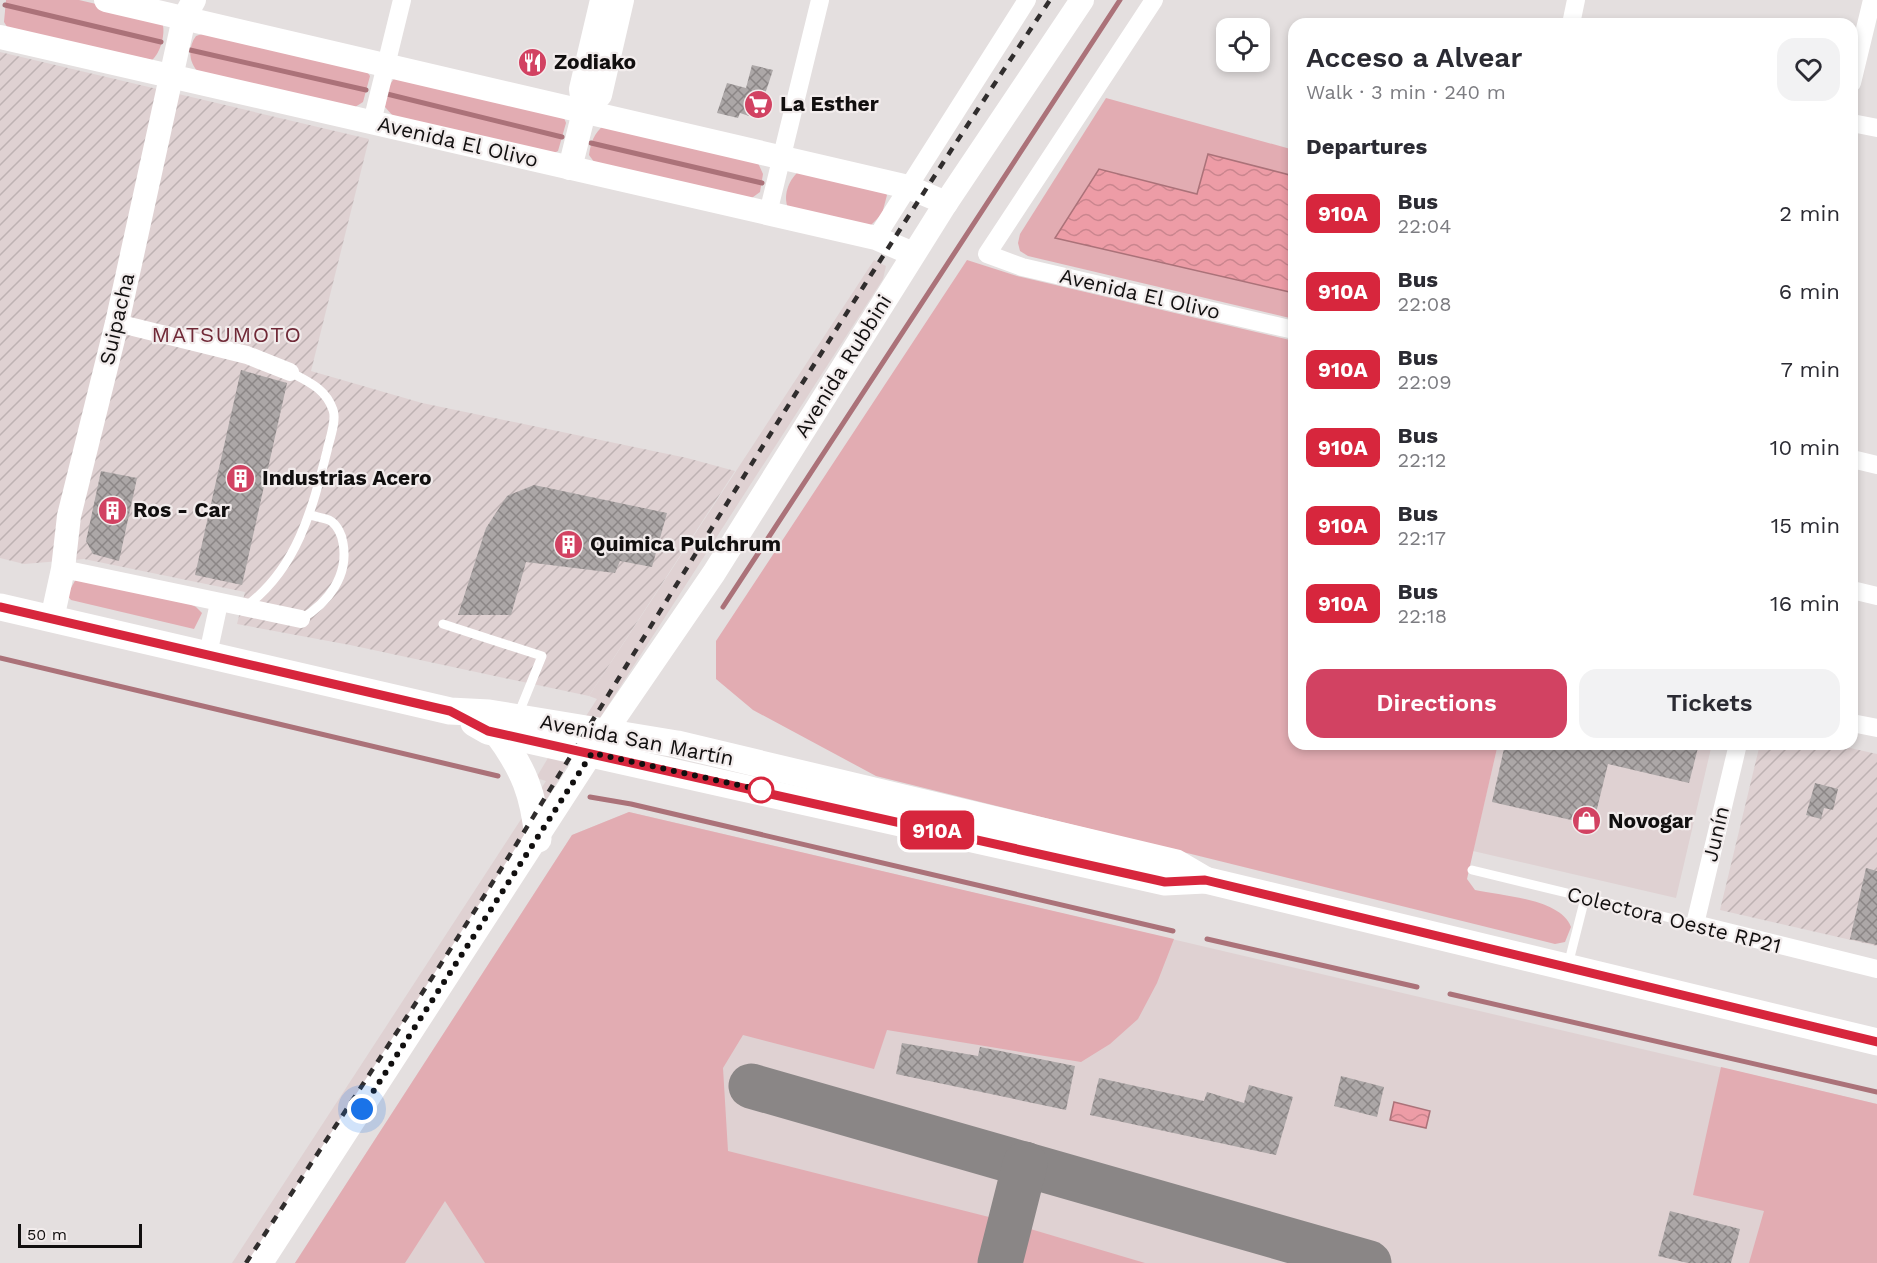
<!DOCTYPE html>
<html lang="en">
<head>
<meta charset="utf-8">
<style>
  :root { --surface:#fff; --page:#f2f2f3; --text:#2b2b33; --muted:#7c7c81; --accent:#d24262 }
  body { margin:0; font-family:"Work Sans",sans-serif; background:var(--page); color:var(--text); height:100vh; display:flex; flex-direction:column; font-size:22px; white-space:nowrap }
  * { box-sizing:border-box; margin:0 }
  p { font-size:20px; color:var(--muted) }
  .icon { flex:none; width:33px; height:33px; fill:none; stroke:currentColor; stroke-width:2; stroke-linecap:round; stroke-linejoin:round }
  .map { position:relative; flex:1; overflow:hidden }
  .drawer { position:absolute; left:1288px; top:18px; width:570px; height:732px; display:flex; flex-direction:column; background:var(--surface); border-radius:18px; box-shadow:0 3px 9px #0003 }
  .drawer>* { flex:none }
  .badge { padding:0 12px; border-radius:9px; font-size:21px; line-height:39px }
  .tools { position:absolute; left:1216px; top:18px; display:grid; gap:12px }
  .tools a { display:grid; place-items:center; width:54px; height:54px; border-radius:12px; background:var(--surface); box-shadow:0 3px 9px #0003; font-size:30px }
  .scale { position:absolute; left:18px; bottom:15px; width:124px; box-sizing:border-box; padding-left:6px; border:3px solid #110f0f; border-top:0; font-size:16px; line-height:21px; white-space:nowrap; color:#110f0f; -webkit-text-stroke:4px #f2ecec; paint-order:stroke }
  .you { position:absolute; width:30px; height:30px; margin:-15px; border:4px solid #fff; border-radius:50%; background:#1a73e8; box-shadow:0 0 0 9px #1a73e833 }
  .map>.badge { position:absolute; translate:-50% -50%; box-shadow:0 0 0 3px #fff }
  h2 { padding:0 18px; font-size:22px; line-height:54px }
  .round { display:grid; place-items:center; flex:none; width:63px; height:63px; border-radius:18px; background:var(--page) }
  .summary { display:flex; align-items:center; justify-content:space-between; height:102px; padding:0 18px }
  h1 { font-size:28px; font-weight:600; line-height:45px }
  .button { display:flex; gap:12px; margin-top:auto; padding:12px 18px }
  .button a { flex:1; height:69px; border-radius:18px; background:var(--accent); color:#fff; font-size:24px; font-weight:600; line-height:69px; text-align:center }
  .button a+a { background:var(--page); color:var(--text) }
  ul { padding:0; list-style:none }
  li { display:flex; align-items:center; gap:18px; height:78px; padding:0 18px }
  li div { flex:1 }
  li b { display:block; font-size:22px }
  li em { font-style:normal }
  li .badge { min-width:66px; font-weight:700; text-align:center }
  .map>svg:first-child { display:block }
  .built { fill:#dfd1d2 }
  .industrial { fill:url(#industrial-furrows) }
  .green { fill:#e2acb2 }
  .water { fill:url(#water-waves); stroke:#ab7279; stroke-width:1.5 }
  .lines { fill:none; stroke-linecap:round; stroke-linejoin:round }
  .stream { stroke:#ab7279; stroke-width:5 }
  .taxiway { stroke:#8a8686; stroke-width:45 }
  .building { fill:url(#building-cross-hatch) }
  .lane { stroke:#fff; stroke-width:9 }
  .street { stroke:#fff; stroke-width:18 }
  .secondary { stroke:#fff; stroke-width:24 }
  .primary { stroke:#fff; stroke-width:27 }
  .rail { stroke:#302d2d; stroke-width:4.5; stroke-dasharray:8 8; stroke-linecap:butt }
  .line-casing { stroke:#fff; stroke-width:14 }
  .line { stroke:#d7263d; stroke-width:9 }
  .walk { stroke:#110f0f; stroke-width:6; stroke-dasharray:0 10.8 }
  .stop-dot { fill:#fff; stroke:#d7263d; stroke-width:3 }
  .labels { text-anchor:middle; stroke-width:4.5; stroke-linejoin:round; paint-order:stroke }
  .poi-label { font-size:21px; font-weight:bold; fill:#110f0f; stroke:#f2ecec; text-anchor:start }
  .street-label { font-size:21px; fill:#110f0f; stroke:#f2ecec }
  .neighbourhood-label { font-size:22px; letter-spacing:1.5px; fill:#702937; stroke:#f2ecec }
</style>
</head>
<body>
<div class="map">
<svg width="1877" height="1263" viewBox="0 0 1877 1263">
  <defs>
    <pattern id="industrial-furrows" width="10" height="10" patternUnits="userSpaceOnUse" patternTransform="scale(1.5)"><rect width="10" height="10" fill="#dfd1d2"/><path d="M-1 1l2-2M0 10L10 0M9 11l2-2" fill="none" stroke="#beb2b3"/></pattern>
    <pattern id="water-waves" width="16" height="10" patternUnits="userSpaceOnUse" patternTransform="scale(1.5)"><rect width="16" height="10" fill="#ed9ca6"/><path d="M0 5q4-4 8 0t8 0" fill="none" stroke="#ca858e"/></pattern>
    <pattern id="building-cross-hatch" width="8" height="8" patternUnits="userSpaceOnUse" patternTransform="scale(1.5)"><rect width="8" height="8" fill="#aca7a7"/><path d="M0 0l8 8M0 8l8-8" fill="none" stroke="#8b8686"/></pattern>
  </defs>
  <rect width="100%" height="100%" fill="#e4dfdf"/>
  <g class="built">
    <path d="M874,260L886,266L883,279L598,721L586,716L597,699L589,696Z"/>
    <path d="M1498,744H1712L1676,898L1473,851Z"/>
    <path d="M551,753L572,757L491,892L250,1263H232L546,781L536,778Z"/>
    <path d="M629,812L1877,1104V1263H295L572,835Z"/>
  </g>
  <g class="industrial">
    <path d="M0,52L369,139L311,371L422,403L687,458L735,471L589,696L350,645L237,624L245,592L84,559L24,564L0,558Z"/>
    <path d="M1760,744H1832L1877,754V946L1720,910Z"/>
  </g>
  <g class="green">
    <path d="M6,0H79L156,18L162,21C166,33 161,52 152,60L9,30L4,22Z"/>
    <path d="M202,34L363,66L370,76L363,102L352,109L199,73C189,63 187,48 196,36Z"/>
    <path d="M400,74L563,115L566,123L558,151L550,155L393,116L385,107C387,94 388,81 400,74Z"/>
    <path d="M1106,98L1294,150V319L1028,256L1020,251L1018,243L1020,234Z"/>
    <path d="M604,125L758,163L763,174L760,192L749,200L597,166L589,155C591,141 594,134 604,125Z"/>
    <path d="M798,172L882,188L887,195L882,214L869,227L788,208C783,196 788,181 798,172Z"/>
    <path d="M967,260L1017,276L1294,341V744H1498L1467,879L1475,890C1503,896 1561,899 1571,927L1565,942L1555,944L876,776L753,710L716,679V641Z"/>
    <path d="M76,579L182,600L196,607L202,613L194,629L71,600L67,595Z"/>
    <path d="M629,812L1174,939L1157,983L1138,1019L1110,1044L1081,1062L887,1030L874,1069L743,1035L723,1068L728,1151L989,1217L978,1263H485L445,1201L405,1263H295L572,835Z"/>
    <path d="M1721,1067L1877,1104V1263H1749L1764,1211L1693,1195Z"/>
    <path d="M1027,1228L1145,1263H1019Z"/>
  </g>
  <g class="water">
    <path d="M1208,154L1294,176V293L1055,238L1099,169L1197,194Z"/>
    <path d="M1394,1102L1430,1111L1426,1128L1390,1120Z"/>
  </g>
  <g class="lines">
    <g class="stream">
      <path d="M5,5L161,42"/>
      <path d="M190,50L366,90"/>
      <path d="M387,94L562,137"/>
      <path d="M591,143L762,183"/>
      <path d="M723,607L1120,0"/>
      <path d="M0,658L498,776"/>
      <path d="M590,797L631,804L1173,931"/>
      <path d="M1207,939L1417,987"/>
      <path d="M1450,994L1877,1092"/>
    </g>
    <g class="taxiway">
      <path d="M751,1086L1369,1263"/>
      <path d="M1000,1263L1025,1164"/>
    </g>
  </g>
  <g class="building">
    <path d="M752,65L773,70L765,94L768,95L762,117L757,115L755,118L740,113L738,118L717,113L727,83L746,88Z"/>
    <path d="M241,370L287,383L242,585L195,575Z"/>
    <path d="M101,471L137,478L119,561L93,554L86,541Z"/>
    <path d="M534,485L667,513L652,567L620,561L615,573L526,562L511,615H458L486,528L507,496Z"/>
    <path d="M1505,744H1699L1689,783L1608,764L1593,825L1492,802Z"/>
    <path d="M1815,783L1838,789L1833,810L1824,808L1821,819L1806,815Z"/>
    <path d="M1866,868L1877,871V945L1850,939Z"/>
    <path d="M902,1043L978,1056L980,1047L1075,1066L1066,1110L896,1074Z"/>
    <path d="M1341,1076L1384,1087L1377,1117L1334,1106Z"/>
    <path d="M1099,1078L1204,1101L1207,1092L1244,1103L1249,1085L1293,1097L1276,1155L1090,1115Z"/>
    <path d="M1670,1211L1740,1229L1731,1263H1688L1658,1256Z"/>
  </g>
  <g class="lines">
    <g class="lane">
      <path d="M245,607C297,569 312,510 327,451C329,441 337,420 333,410C326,389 309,382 290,372"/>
      <path d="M301,619C328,603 349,576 343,543C342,535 337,524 329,520C323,518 316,517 311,515"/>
      <path d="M443,624L542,656L518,715"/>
      <path d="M1472,870L1695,924"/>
      <path d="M1568,965L1585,898"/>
    </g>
    <g class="street">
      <path d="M1154,0L987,254L1022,267L1294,330"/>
      <path d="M1571,24L1576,0"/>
      <path d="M1852,83L1872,0"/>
      <path d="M372,122L402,0"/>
      <path d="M1852,123L1877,128"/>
      <path d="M768,213L820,0"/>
      <path d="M876,238L1027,0"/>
      <path d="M117,323L247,355L290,372"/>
      <path d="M1852,459L1877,465"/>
      <path d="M63,569L301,619"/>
      <path d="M1852,590L1877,596"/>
      <path d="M208,654L219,603"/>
      <path d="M1852,723L1877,728"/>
      <path d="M1738,744L1695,924L1877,969"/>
    </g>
    <g class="secondary">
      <path d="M106,0L908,187L946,203"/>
      <path d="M0,37L876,238L913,254"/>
      <path d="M584,112L600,95L622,0"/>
      <path d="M570,168L584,112L581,89L602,0"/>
      <path d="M52,619L63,569L69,516L117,323L184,18L194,0"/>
      <path d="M261,1263L605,732L714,573L946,203L1082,0"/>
    </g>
    <g class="primary">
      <path d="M0,607L450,711L489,713L677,744L1176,863L1205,880L1877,1042"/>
      <path d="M474,723L488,731L1165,882L1205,880"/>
      <path d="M497,733C524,769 534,795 538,839"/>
    </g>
    <path class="rail" d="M246,1263C343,1114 442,966 535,814C703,541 872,267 1050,0"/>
  </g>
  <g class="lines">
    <defs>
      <path id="line" d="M0,607L450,711L488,731L1165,882L1205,880L1877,1042"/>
    </defs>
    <use href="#line" class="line-casing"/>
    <use href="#line" class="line"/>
    <path class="walk" d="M362,1109L592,753L761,790"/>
  </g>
  <defs>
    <symbol id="restaurant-disc" viewBox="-11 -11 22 22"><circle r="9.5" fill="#d24262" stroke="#f2ecec"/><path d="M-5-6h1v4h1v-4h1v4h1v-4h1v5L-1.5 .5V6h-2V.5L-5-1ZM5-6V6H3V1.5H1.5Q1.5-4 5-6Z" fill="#fff"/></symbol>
    <symbol id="supermarket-disc" viewBox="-11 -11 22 22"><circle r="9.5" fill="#d24262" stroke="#f2ecec"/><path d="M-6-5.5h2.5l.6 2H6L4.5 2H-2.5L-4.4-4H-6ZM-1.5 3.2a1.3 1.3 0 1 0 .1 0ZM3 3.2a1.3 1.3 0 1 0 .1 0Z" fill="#fff"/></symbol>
    <symbol id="building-disc" viewBox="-11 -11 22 22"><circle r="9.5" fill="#d24262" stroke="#f2ecec"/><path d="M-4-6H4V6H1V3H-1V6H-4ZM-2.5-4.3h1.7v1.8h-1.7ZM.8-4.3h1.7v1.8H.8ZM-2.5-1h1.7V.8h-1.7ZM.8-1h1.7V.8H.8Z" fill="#fff"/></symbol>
    <symbol id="shop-disc" viewBox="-11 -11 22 22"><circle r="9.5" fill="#d24262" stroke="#f2ecec"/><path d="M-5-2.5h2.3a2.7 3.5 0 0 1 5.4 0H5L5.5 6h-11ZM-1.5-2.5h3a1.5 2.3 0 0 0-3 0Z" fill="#fff"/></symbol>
  </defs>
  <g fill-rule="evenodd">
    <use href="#restaurant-disc" x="516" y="46" width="33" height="33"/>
    <use href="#supermarket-disc" x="742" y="88" width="33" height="33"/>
    <use href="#building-disc" x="224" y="462" width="33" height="33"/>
    <use href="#building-disc" x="96" y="494" width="33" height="33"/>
    <use href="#building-disc" x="552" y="528" width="33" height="33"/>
    <use href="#shop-disc" x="1570" y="804" width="33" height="33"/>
  </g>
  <circle class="stop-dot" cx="761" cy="790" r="12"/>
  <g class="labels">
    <g class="poi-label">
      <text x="554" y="69">Zodiako</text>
      <text x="780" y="111">La Esther</text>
      <text x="262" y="485">Industrias Acero</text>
      <text x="133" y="517">Ros - Car</text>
      <text x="590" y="551">Quimica Pulchrum</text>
      <text x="1608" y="828">Novogar</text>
    </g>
    <g class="street-label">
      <text transform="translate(458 142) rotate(13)" y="7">Avenida El Olivo</text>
      <text transform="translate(1140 294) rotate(13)" y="7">Avenida El Olivo</text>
      <text transform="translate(117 319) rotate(-77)" y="7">Suipacha</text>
      <text transform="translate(843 366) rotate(-58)" y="7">Avenida Rubbini</text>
      <text transform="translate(637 740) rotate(11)" y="7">Avenida San Martín</text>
      <text transform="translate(1716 834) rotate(-77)" y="7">Junín</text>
      <text transform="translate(1674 920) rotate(14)" y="7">Colectora Oeste RP21</text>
    </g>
    <g class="neighbourhood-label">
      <text x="227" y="342">MATSUMOTO</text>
    </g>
  </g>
</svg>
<div class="tools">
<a><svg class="icon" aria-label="locate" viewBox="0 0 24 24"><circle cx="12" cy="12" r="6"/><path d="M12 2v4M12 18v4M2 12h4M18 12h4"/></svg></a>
</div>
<div class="scale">50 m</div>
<div class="you" style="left:362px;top:1109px"></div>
<b class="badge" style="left:937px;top:830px;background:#d7263d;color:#fff">910A</b>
<section class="drawer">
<div class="summary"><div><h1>Acceso a Alvear</h1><p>Walk · 3 min · 240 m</p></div><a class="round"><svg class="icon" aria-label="heart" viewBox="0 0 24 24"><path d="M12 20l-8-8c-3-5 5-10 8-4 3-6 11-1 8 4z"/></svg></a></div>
<h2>Departures</h2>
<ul>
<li><span class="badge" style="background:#d7263d;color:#fff">910A</span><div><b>Bus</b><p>22:04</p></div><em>2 min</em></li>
<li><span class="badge" style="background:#d7263d;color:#fff">910A</span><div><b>Bus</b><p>22:08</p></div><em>6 min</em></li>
<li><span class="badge" style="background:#d7263d;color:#fff">910A</span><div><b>Bus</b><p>22:09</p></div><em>7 min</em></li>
<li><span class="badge" style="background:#d7263d;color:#fff">910A</span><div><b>Bus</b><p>22:12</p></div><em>10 min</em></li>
<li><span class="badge" style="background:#d7263d;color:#fff">910A</span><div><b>Bus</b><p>22:17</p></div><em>15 min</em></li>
<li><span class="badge" style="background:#d7263d;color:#fff">910A</span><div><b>Bus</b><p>22:18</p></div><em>16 min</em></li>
</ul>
<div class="button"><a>Directions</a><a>Tickets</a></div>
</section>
</div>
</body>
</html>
